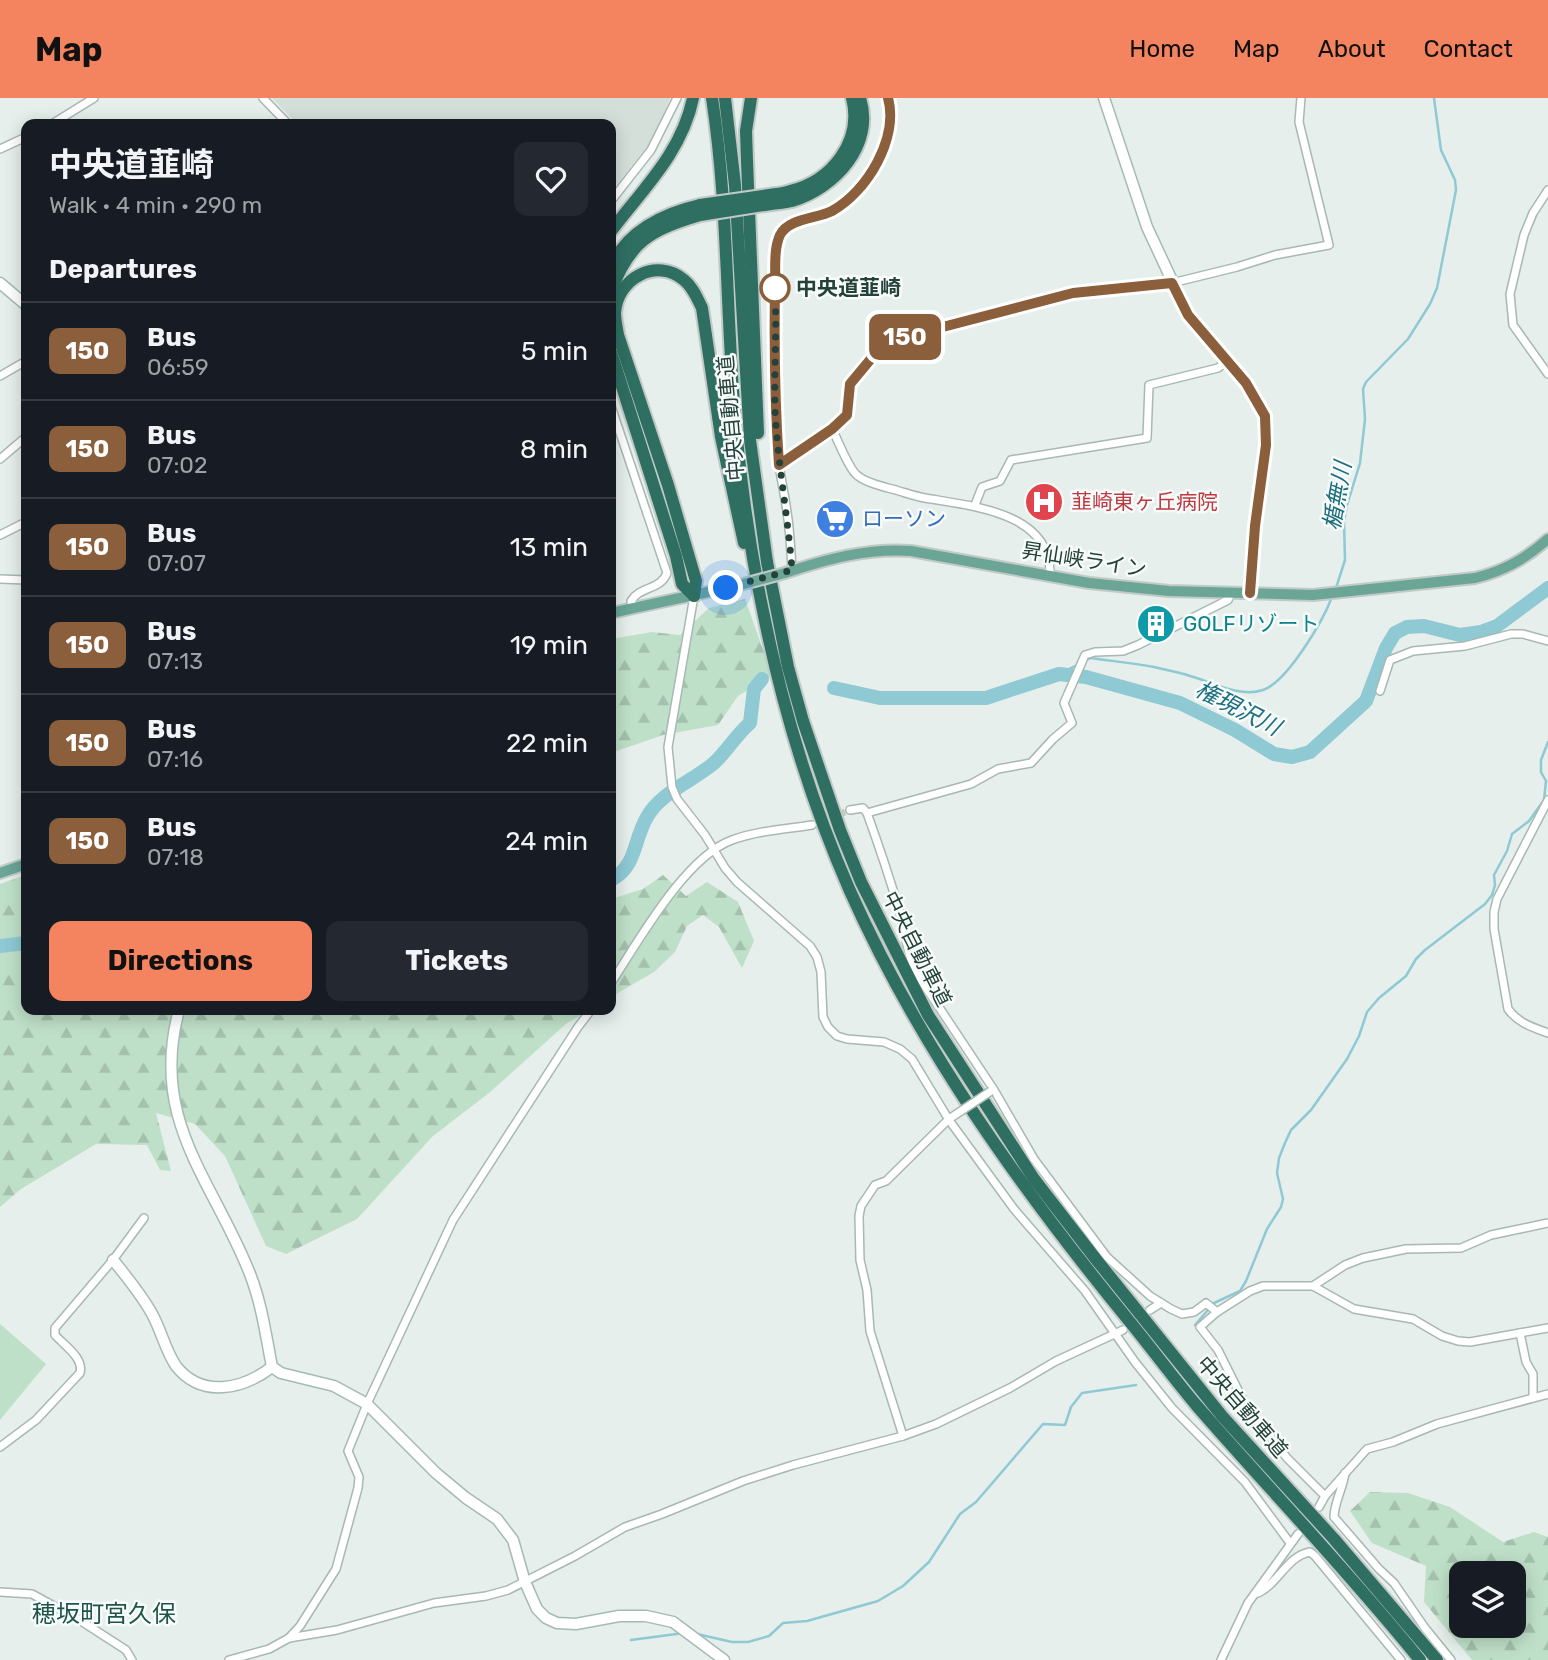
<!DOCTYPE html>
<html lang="en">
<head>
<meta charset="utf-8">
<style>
  :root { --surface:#171b24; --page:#242831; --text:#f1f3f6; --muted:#9ea1a6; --line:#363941; --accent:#f4845f }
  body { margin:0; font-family:Rubik,"Noto Sans JP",sans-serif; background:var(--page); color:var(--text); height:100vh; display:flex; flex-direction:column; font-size:26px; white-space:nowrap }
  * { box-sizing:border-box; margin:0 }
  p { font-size:23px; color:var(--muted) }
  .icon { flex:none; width:38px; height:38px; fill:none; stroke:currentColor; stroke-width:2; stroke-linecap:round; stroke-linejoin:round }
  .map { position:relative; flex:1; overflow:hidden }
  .sheet { position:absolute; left:21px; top:21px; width:595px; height:896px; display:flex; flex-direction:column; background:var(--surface); border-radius:14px; box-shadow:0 4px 18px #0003 }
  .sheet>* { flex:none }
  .badge { padding:0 14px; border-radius:10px; font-size:24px; line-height:46px }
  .controls { position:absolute; left:1449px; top:1463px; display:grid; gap:14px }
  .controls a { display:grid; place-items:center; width:77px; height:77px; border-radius:14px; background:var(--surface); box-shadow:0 4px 18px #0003; font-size:35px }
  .you { position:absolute; width:35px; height:35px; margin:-18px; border:5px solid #fff; border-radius:50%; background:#1a73e8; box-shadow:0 0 0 10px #1a73e833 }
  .map>.badge { position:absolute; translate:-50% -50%; box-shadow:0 0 0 4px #fff }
  h2 { padding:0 28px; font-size:26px; line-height:63px }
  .round { display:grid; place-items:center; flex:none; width:74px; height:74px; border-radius:14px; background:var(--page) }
  .headline { display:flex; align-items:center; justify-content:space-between; height:119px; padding:0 28px }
  h1 { font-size:33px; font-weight:700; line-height:52px }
  .button { display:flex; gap:14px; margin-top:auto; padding:14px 28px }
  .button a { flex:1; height:80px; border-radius:14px; background:var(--accent); color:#111; font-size:28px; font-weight:700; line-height:80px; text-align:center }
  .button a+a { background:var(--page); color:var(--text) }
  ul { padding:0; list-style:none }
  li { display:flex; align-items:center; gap:21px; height:98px; padding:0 28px; border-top:2px solid var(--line) }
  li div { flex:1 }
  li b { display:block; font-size:26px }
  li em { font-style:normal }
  li .badge { min-width:77px; font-weight:700; text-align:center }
  header { display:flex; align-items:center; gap:42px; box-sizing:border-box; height:98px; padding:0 35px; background:var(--accent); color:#111 }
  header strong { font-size:33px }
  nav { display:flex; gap:38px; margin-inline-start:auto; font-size:24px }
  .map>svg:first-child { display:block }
  .built { fill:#d4dfda }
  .forest { fill:url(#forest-firs); fill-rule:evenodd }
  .pitch { fill:#bfe0c8 }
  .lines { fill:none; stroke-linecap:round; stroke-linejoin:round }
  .stream { stroke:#8ec9d4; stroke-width:2.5 }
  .river { stroke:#8ec9d4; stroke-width:14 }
  .street-tunnel { stroke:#bfccc8; stroke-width:7; stroke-dasharray:7 3.5; stroke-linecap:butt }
  .street-casing { stroke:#a8b8b2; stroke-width:10 }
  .secondary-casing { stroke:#a4bbb3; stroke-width:13 }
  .primary-casing { stroke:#c2cac8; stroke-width:14 }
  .highway-casing { stroke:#c2cac8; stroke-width:16 }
  .street { stroke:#fff; stroke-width:7 }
  .secondary { stroke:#fff; stroke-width:10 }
  .primary { stroke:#6aa596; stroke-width:10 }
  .highway { stroke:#2f6f62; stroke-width:12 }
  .street-bridge-casing { stroke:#a8b8b2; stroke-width:10; stroke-linecap:butt }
  .primary-bridge-casing { stroke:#c2cac8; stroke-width:14; stroke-linecap:butt }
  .highway-bridge-casing { stroke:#c2cac8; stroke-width:16; stroke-linecap:butt }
  .street-bridge { stroke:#fff; stroke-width:7 }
  .primary-bridge { stroke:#6aa596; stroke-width:10 }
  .highway-bridge { stroke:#2f6f62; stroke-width:12 }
  .line-casing { stroke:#fff; stroke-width:16 }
  .line { stroke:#8b5e3c; stroke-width:10 }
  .walk { stroke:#24423a; stroke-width:7; stroke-dasharray:0 12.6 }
  .stop-dot { fill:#fff; stroke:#8b5e3c; stroke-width:3.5 }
  .labels { text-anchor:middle; stroke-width:5; stroke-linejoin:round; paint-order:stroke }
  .stop-label { font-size:21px; font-weight:bold; fill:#24423a; stroke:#f7fbf9; text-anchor:start }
  .street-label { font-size:21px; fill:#24423a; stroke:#f7fbf9 }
  .health-label { font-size:21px; fill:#be3a42; stroke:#f7fbf9; text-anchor:start }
  .shop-label { font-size:21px; fill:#366cbe; stroke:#f7fbf9; text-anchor:start }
  .culture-label { font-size:21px; fill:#0d838f; stroke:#f7fbf9; text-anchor:start }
  .water-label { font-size:23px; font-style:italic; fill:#1c6f80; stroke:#f7fbf9 }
  .quarter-label { font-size:24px; fill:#1f5548; stroke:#f7fbf9 }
</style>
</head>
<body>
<header>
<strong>Map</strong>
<nav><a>Home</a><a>Map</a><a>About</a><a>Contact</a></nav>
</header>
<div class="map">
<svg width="1548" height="1562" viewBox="0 0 1548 1562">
  <defs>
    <pattern id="forest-firs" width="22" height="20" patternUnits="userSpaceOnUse" patternTransform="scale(1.75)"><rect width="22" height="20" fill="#bfe0c8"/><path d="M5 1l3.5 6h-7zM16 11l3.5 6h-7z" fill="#a4c1ad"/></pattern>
  </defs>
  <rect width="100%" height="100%" fill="#e6efeb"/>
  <path class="built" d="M272,0H670L660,26L647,49L611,94V26H297Z"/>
  <g class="forest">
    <path d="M745,501L772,577L738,598L718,627L663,637L611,655V541L652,534L680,537L709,510Z"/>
    <path d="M26,777V912H590L567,925L489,995L433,1038L357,1121L286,1156L266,1148L225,1058L195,1026L156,1015L171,1073L160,1072L147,1047L96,1046L21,1091L0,1109V786Z"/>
    <path d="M663,777L686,798L707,784L738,804L754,843L742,870L719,829L703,817L687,828L675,854L654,874L611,899V801L643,791Z"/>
    <path d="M1370,1394L1408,1395L1450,1409L1503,1444L1534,1434L1548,1439V1562H1472L1424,1504L1426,1468L1372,1445L1350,1413ZM1461,1475H1514V1528H1461Z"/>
  </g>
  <path class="pitch" d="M0,1226L46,1266L0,1322Z"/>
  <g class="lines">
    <g class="stream">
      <path d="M1336,490L1345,462L1344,423L1347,407L1360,365L1365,321L1363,291L1366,284L1408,241L1430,206L1437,190L1456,92L1455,82L1441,52L1434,0"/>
      <path d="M1085,563L1090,560C1111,563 1133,565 1154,569C1166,572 1178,574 1190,578C1212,584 1240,600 1263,592C1287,584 1323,523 1332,499"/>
      <path d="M1059,576L1079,566"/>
      <path d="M1195,1227L1214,1205L1240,1193L1246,1183L1267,1131L1281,1109L1283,1101L1277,1075L1279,1060L1285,1045L1291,1032L1311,1012L1347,961L1359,938L1367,914L1379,900L1406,878L1416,861L1425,852L1485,806L1492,797L1495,787L1494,777L1507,753L1512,736L1529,723L1544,702L1546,683L1541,674V662L1548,644"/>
      <path d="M697,1536L732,1544H748L769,1538L783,1525L807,1523L878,1503L903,1488L929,1464L960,1416L976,1404L1043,1326L1065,1327L1071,1309L1082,1295L1136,1287"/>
      <path d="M631,1542L684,1535"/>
    </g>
    <g class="river">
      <path d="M834,590L880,600H986L1059,576L1086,579L1180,605L1235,632L1274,656L1292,659L1310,654L1366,603L1386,550L1395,535L1407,529L1424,528L1460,537L1481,534L1497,528L1548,490"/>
      <path d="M611,782C637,768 633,743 647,719C661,694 693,683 714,665C727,653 736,637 750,625L754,591L762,581"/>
      <path d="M0,848L26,845"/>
    </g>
    <path class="street-tunnel" d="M819,724L850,712"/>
    <defs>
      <g id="street">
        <path d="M263,0L288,26"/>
        <path d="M52,26L94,0"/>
        <path d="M0,51L26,39"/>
        <path d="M1548,92L1533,115L1524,137L1510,196L1513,227L1548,276"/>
        <path d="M611,103L651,52L677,0"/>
        <path d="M0,278L26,263"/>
        <path d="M611,308L667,475C661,492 640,488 631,503L634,510"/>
        <path d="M832,331C838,342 849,372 858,378C867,385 878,387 888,390C901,393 913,398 925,400C971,408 1052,414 1050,477"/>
        <path d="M0,361L26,339"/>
        <path d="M779,367L832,331L847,317L850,286L885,244L1073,195L1172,185L1237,169L1275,157L1329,147L1299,24L1301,0"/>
        <path d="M975,407L982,389L1000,383L1011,362L1147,340L1149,287L1218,270L1227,263"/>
        <path d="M0,437L26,424"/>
        <path d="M792,472C791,453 790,433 787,414C785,398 781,382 779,366C773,310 774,252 775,195C776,178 772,153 780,137C789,120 816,121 832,113C868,93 900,41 888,0"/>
        <path d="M0,481L26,482"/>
        <path d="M694,498L668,649L672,689L677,701L705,737L725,770L737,784L810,848L817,859L821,874L823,919L828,929L837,938L847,941L884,944L900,951L912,961L949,1022L1014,1111L1085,1193L1135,1264L1172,1310L1245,1384L1290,1445"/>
        <path d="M1380,593L1390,562L1413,553L1465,548L1511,536H1523L1548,543"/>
        <path d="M1548,702L1497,801L1494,814V831L1508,911C1518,925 1532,929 1548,935"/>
        <path d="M850,712L863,710L867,715C879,748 890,781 900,815C905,835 907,854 915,873L994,992L1034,1061L1107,1159L1150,1198L1171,1211L1182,1216L1194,1214L1206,1205L1217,1214L1250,1193L1263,1188H1313L1345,1167L1363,1160L1406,1151L1461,1150L1491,1137L1548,1125"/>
        <path d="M867,715L971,686L998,671L1031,665L1053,641L1072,625L1064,605L1085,557L1095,554L1123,553L1138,547L1228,502L1231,495"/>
        <path d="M611,885C638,844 685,759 732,742C756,733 786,731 812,727"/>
        <path d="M1313,1188L1354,1211L1413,1221L1442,1238L1458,1243L1470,1244L1520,1235L1526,1264L1533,1276V1300"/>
        <path d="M1150,1212L1161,1205"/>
        <path d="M1217,1214L1200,1229L1218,1252L1245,1306L1287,1360L1325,1398"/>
        <path d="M1520,1235L1548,1230"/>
        <path d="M903,1338L870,1233L867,1192L860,1162L859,1118L861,1108L875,1087L886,1083L951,1019"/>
        <path d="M0,1349L36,1322L80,1275C84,1260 65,1248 55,1237V1230L113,1162L144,1120"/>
        <path d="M1345,1375C1343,1390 1334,1405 1334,1419L1379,1471L1394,1485L1425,1530L1451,1562"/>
        <path d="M1319,1409L1325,1398L1367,1351L1393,1344L1437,1326L1548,1296"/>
        <path d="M0,1494L32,1496L81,1523L126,1552L132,1562"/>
        <path d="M1255,1496C1277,1489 1286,1458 1310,1454L1315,1458L1401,1562"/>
        <path d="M289,1540L337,1532L434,1505L486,1498L508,1492L575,1458L625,1429L662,1416L743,1383L793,1367L903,1338L936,1326L1010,1290L1056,1263L1123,1232"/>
        <path d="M229,1562L269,1551L289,1540L300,1528L336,1471L358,1390L359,1379L348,1353L367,1306L453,1122L578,929L591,912"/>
        <path d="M1221,1562L1248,1505L1298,1436"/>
      </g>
      <g id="secondary">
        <path d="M1104,0L1147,129L1188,217L1246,285L1265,318L1267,347L1252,455L1250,495"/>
        <path d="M0,185L26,207"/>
        <path d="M179,912C149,1023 213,1082 250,1176C262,1207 266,1238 272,1269L281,1275L334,1288L367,1306L436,1375L466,1400L497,1421L513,1442L525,1484L537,1511L546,1520L557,1525L576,1526L619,1518H646L673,1524L724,1562"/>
        <path d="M113,1162C127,1179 140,1195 151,1214C161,1231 165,1252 176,1268C202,1301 243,1291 272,1269"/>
      </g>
      <g id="primary">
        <path d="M785,475C827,461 867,450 911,453L1089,485L1169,493L1313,497L1475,480C1504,473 1525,461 1548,441"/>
        <path d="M611,515L740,487"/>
        <path d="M0,775L26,766"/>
      </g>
      <g id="highway">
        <path d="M712,0C727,97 726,195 733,293C738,366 748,441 763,513C782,608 811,704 850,793C920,950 1022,1092 1130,1224C1153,1252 1174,1281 1197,1308C1271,1393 1349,1474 1420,1562"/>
        <path d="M725,0L735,87L750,342L767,464L788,569L803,623L840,732L861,784L928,917L1034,1081L1095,1160L1222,1318L1334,1441L1437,1562"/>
        <path d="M751,0L746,33L747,63L758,335"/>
        <path d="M763,98C772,96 782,96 790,93C832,83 863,43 852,0"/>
        <path d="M764,107C773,106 783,105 792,103C835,90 875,47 860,0"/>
        <path d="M611,133C643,91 682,54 693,0"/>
        <path d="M611,170C625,134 664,115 700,107"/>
        <path d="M611,193C630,143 650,132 700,117"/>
        <path d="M611,254L676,458L682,486L694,498"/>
        <path d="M694,498L696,483L668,387L618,237C617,230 615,222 615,215C617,180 657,159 684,182C693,189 697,200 702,210L721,339L744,445"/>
      </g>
    </defs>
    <use href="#street" class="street-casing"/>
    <use href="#secondary" class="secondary-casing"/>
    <use href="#primary" class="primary-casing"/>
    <use href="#highway" class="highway-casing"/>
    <use href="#street" class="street"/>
    <use href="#secondary" class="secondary"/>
    <use href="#primary" class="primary"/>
    <use href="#highway" class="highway"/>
    <defs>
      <path id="street-bridge" d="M952,1019L991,993"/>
      <path id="primary-bridge" d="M740,487L785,475"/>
      <g id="highway-bridge">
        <path d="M700,107L763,98"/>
        <path d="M700,117L764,107"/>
      </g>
    </defs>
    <use href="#street-bridge" class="street-bridge-casing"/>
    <use href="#primary-bridge" class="primary-bridge-casing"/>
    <use href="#highway-bridge" class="highway-bridge-casing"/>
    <use href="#street-bridge" class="street-bridge"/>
    <use href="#primary-bridge" class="primary-bridge"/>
    <use href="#highway-bridge" class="highway-bridge"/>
  </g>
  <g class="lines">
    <defs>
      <path id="line" d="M888,0C899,40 867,94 832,113C816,121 789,120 780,137C773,152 776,174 775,190C774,250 775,308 779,367L832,331L847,317L850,286L885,244L1073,195L1172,185L1188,217L1246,285L1265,318L1266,347L1255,428L1250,495"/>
    </defs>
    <use href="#line" class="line-casing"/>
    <use href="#line" class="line"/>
    <path class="walk" d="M726,490L792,472C788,419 778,367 775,313C774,272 777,231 775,190"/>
  </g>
  <defs>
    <symbol id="hospital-disc" viewBox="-11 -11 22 22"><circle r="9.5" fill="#e0444e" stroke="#f7fbf9"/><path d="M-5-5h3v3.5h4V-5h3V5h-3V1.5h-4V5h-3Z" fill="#fff"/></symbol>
    <symbol id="supermarket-disc" viewBox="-11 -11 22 22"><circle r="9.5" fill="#3f7fe0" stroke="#f7fbf9"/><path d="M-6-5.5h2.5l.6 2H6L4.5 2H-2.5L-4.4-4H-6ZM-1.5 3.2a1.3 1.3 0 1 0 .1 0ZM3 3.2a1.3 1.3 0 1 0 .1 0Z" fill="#fff"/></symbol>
    <symbol id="building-disc" viewBox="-11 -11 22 22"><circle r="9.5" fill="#0f9aa8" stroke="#f7fbf9"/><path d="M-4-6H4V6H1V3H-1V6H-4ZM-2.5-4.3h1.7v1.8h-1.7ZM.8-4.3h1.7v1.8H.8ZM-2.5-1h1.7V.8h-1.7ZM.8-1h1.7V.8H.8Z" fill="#fff"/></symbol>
  </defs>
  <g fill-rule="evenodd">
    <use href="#hospital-disc" x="1022" y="382" width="44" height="44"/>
    <use href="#supermarket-disc" x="813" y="399" width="44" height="44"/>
    <use href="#building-disc" x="1134" y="504" width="44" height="44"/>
  </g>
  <circle class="stop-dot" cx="775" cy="190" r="14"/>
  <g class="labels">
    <g class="stop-label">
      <text x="796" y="197">中央道韮崎</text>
    </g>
    <g class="street-label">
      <text transform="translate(731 320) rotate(-95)" y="7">中央自動車道</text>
      <text transform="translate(1084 462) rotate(9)" y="7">昇仙峡ライン</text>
      <text transform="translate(917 851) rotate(63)" y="7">中央自動車道</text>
      <text transform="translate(1242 1309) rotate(49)" y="7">中央自動車道</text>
    </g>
    <g class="health-label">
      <text x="1071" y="411">韮崎東ヶ丘病院</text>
    </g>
    <g class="shop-label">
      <text x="862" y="428">ローソン</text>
    </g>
    <g class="culture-label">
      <text x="1183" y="533">GOLFリゾート</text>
    </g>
    <g class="water-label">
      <text transform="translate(1337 398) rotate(-80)" y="8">楯無川</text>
      <text transform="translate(1238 610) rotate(27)" y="8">権現沢川</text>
    </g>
    <g class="quarter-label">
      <text x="104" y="1524">穂坂町宮久保</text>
    </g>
  </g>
</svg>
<div class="controls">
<a><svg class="icon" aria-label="layers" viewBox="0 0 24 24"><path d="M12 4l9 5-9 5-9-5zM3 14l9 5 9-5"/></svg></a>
</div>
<div class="you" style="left:726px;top:490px"></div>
<b class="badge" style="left:905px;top:239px;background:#8b5e3c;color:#fff">150</b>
<section class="sheet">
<div class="headline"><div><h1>中央道韮崎</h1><p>Walk · 4 min · 290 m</p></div><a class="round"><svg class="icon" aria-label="heart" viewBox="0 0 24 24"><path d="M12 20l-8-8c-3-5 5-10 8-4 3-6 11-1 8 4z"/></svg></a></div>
<h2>Departures</h2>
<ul>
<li><span class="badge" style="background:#8b5e3c;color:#fff">150</span><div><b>Bus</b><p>06:59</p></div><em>5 min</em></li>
<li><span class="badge" style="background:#8b5e3c;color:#fff">150</span><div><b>Bus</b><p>07:02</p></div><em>8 min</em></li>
<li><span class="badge" style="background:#8b5e3c;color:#fff">150</span><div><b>Bus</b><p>07:07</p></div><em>13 min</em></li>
<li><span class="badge" style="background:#8b5e3c;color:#fff">150</span><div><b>Bus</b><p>07:13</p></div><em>19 min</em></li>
<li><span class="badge" style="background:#8b5e3c;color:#fff">150</span><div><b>Bus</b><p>07:16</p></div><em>22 min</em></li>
<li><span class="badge" style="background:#8b5e3c;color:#fff">150</span><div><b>Bus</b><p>07:18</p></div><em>24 min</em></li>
</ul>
<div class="button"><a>Directions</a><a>Tickets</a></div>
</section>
</div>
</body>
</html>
